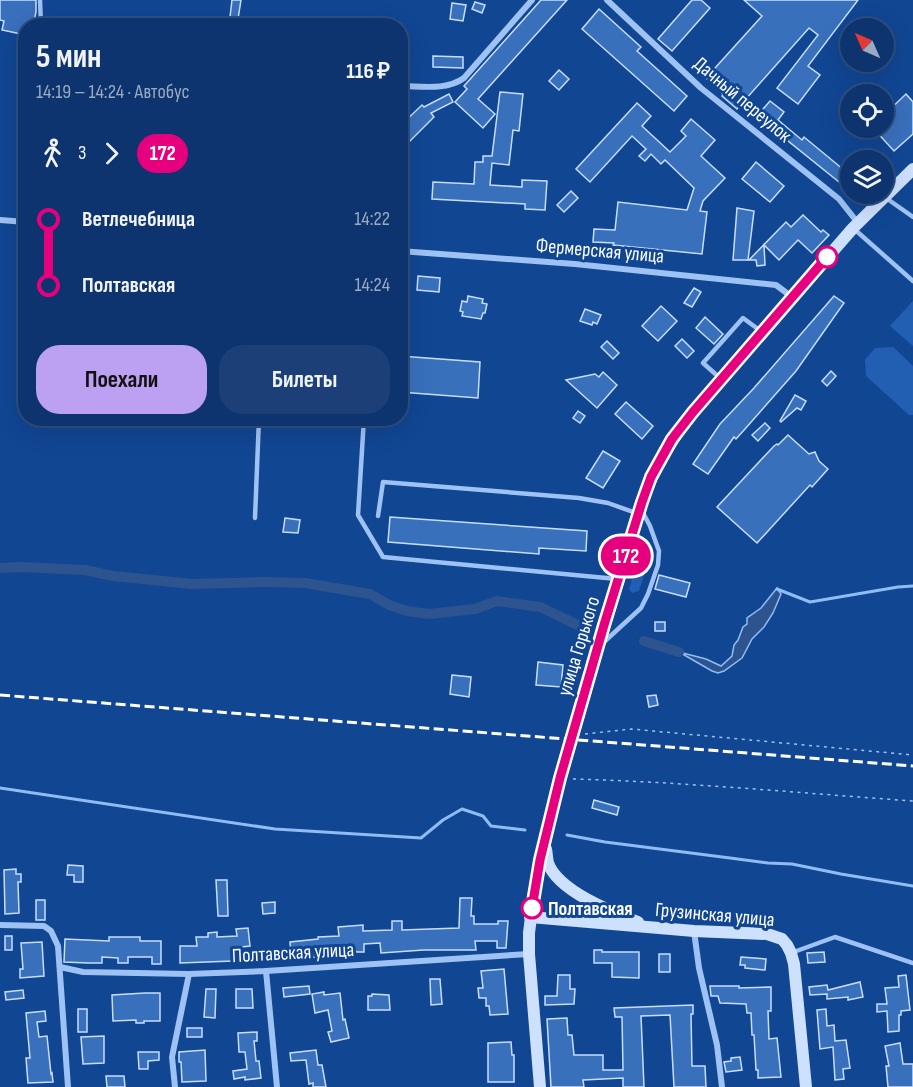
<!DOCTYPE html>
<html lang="ru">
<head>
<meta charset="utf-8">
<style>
  :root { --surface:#0d346e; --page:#1b3f76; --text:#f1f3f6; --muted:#9aaac2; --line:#2d4f81; --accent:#bca0f2 }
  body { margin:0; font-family:"Sofia Sans Condensed",sans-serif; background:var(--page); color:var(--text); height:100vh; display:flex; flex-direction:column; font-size:22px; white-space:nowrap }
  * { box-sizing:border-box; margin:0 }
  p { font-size:20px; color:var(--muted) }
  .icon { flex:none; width:33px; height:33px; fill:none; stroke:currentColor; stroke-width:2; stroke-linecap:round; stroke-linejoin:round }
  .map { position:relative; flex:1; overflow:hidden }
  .sheet { position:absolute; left:18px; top:18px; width:390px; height:408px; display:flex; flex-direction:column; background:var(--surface); border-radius:24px; box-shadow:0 6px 24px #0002,0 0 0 2px var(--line) }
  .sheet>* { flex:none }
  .badge { padding:0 12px; border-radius:20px; font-size:21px; line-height:39px }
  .needle { width:39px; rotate:315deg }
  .controls { position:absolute; left:840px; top:18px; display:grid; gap:12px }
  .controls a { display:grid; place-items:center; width:54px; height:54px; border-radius:50%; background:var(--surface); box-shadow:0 6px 24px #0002,0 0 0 2px var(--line); font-size:30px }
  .map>.badge { position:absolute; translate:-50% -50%; box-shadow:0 0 0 3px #fff }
  .legs { display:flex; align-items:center; gap:9px; height:66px; padding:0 18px; font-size:20px }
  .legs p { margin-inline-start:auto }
  .headline { display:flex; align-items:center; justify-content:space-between; height:102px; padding:0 18px }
  h1 { font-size:33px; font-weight:700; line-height:45px }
  .button { display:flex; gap:12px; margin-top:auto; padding:12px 18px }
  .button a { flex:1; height:69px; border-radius:24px; background:var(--accent); color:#111; font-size:24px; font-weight:700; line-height:69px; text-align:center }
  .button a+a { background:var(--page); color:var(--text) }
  ul { padding:0 18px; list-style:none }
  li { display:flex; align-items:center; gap:21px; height:66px; font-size:22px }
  li i { display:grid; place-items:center; width:9px; height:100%; margin:0 8px; background:currentColor }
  li i::after { content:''; width:15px; height:15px; margin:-8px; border:4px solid; border-radius:50%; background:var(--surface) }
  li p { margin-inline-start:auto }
  li:first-child i { background:linear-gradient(#0000 50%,currentColor 0) }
  li:last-child i { background:linear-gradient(currentColor 50%,#0000 0) }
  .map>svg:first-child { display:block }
  .green { fill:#225fb3 }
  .water { fill:#2d548e; stroke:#90bcf6; stroke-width:1.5 }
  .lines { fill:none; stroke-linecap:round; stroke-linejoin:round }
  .stream { stroke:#90bcf6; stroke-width:3 }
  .canal { stroke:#2d548e; stroke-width:10 }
  .building { fill:#3970bc; stroke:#c6ddfd; stroke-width:1.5 }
  .path { stroke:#9ec2f3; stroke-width:1.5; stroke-dasharray:3 4.5; stroke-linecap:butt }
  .lane { stroke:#9ec2f3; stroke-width:4.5 }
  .street { stroke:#9ec2f3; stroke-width:6 }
  .secondary { stroke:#cde0fd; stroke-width:12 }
  .rail { stroke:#fff; stroke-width:3; stroke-dasharray:10 4.5; stroke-linecap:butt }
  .line-1-casing { stroke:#fff; stroke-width:14 }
  .line-1 { stroke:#e6007e; stroke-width:9 }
  .stop-1-dot { fill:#fff; stroke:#e6007e; stroke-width:3 }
  .labels { text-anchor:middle; stroke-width:6; stroke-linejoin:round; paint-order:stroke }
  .street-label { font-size:20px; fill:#fff; stroke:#114693 }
  .stop-label { font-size:20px; font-weight:bold; fill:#fff; stroke:#114693; text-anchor:start }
</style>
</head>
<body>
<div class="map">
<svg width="913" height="1087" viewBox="0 0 913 1087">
  <rect width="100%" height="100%" fill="#114693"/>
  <g class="green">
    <path d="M913,301V346L890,326Z"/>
    <path d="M893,347L913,366V415H909L866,376L865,360L875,348Z"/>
    <path d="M640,560H644L647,566L639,591L632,593L629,589L637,562Z"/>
  </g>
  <path class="water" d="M777,588L781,594L773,613L764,627L752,639L742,658L724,671L718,673L712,671L679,652L706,659L721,666L732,656L734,645L738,640L743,627L747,624V618L761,608Z"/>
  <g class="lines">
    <g class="stream">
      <path d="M777,589L810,602L898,587L913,586"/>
      <path d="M0,788L275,829L421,838L443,820L462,809L483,816L491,826L525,830"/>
      <path d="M567,835L605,842L730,858L768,863L792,864L841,874L913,886"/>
    </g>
    <g class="canal">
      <path d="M0,568L21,567L85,570L113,576L193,584L267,582L305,583L370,594L389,605L407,611L429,614L475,609L497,601L540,607L584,628"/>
      <path d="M644,641L679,652"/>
    </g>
  </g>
  <g class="building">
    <path d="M0,0H36V12L33,26H26V35L2,30L4,21L0,20Z"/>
    <path d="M232,0H241L238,19L230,17Z"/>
    <path d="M541,0H567L478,99L495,114L483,128L455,102L467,89L464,86Z"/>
    <path d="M692,0H701L710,8L672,51L658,39Z"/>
    <path d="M744,0H858L808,66L820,75L798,104L777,88L818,35L809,28L737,109L722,96L723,94L706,78L762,16Z"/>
    <path d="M475,2L485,5L482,13L472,9Z"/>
    <path d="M452,3L466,5L463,21L450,19Z"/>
    <path d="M599,9L641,47L637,51L687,96L674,111L582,29Z"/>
    <path d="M433,56L463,57V68L433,67Z"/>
    <path d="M559,70L569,79L559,90L549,81Z"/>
    <path d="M500,92L523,94L519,131L513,130L509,165L492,163L490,185L522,187V180L547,181L545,210L525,209V204L432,199L433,182L474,184L475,162H483V156H492Z"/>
    <path d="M449,94L453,102L431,113L434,117L409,142L400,133V126L422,105L424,107Z"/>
    <path d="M906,94L913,102V134L894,151L873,128H884V115Z"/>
    <path d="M770,101L784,112L778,120L802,140L804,137L850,175V186L842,178L839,182L757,116Z"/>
    <path d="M637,103L651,116L642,126L670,152L686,136L681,131L691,119L715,140L701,156L725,178L703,201L700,211L707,212L702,254L613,245L614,243L593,242L594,229L615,230L618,202L687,210L694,188L665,160L661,164L651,154L645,161L639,156L646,149L632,136L590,182L576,169Z"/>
    <path d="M756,162L784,186L770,202L742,179Z"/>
    <path d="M571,191L578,198L564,212L557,205Z"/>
    <path d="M737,208L754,211L748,260H733Z"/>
    <path d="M803,215L821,232L823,230L829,235L812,253L798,240L779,260L764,245L765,265L757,266L756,260H749L786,222L791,227Z"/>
    <path d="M418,276L440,278L439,292L417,290Z"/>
    <path d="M694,288L701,292L692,307L684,303Z"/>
    <path d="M468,296L483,299L482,303L487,304L485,313H483L481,319L462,316L463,312L460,311L462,301L467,302Z"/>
    <path d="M834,296L844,303L796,371L745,429L736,439L734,437L708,474L693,464L720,424L754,388Z"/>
    <path d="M661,306L677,321L658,341L642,326Z"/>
    <path d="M585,309L601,315L597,324L593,322L592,325L580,321Z"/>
    <path d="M705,317L723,334L714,344L696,328Z"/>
    <path d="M682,339L694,351L687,358L675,346Z"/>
    <path d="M607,341L619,353L613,359L601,347Z"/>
    <path d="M400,356L480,362L478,398L400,392Z"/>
    <path d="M831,371L836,376L827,386L822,381Z"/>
    <path d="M603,372L617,385L597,408L566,380L595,374L599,377Z"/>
    <path d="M795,395L806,401L801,410L797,408L781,422L780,421Z"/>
    <path d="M626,402L653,426L642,439L615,414Z"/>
    <path d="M578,411L585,416L580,423L573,418Z"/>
    <path d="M765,423L770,428L758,441L752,435Z"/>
    <path d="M788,435L809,454L815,452L819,461L828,469L812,487L810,485L757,543L717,507L774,446L777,444L778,445Z"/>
    <path d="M603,451L620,461L603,488L586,478Z"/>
    <path d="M390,517L587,531L586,551L539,548V554L388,542Z"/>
    <path d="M285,518L300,520L298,533L283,532Z"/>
    <path d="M659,575L690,583L686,597L655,589Z"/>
    <rect x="655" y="622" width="10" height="9"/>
    <path d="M538,662L563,665L561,687L536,685Z"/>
    <path d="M452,675L471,677L469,697L450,694Z"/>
    <path d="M656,695L658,705L649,707L647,696Z"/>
    <path d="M594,800L619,807L617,815L592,808Z"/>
    <path d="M68,865L83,866V882H74V875H67Z"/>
    <path d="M16,869V874H21V882H18L19,913L5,914L4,870Z"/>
    <path d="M216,880H227L228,916H218Z"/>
    <path d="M460,898H472L471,916H474V924H498V921H508L506,948H497V941H475L476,950H424L381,953L380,943L364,944V952H356L355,949L329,951V956L291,959L290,942L318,939V937L339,936L338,927L363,925V931L392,930V921H402V930L459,928Z"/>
    <rect x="36" y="900" width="9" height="20"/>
    <path d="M275,902V913L263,914L262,903Z"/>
    <path d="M248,928L250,946L232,948L233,961L180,963V946H197L196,937H208V933L217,932V937L237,936L236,929Z"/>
    <rect x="5" y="936" width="7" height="14"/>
    <path d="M109,937H140V941H161V964H152V957H128V963H118V958L102,957V963H88L64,962L65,939L109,941Z"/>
    <path d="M42,942L44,976L20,978V969H23L21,943Z"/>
    <path d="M594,950H602V952H639V978L612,977V963H594Z"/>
    <path d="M824,952L825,962L808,963L807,953Z"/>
    <rect x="659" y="954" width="11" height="18"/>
    <path d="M741,957L766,959L765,970L745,968V965H740Z"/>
    <path d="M504,969L508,1014L490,1015L489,1006H486V998H479L478,988H483L481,971Z"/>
    <path d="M558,975H570V989H575L574,1004L545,1005V996H557Z"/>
    <path d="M906,975L910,1010L901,1011V1015H899V1031L888,1032L887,1011L877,1012V1004H887L885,988L899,987L898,976Z"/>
    <path d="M430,979H440L442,1004L431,1005Z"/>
    <path d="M860,982L863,997L848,1000V997L827,999V994L810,995L809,987L827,985L828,990Z"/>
    <path d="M309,986L310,994L284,997L283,988Z"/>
    <path d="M710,986H739V988L771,987V1011H768L769,1039L777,1038L781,1077L758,1078V1070H756L754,1035H752L751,1013H747L746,1004L720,1003L718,996H711Z"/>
    <path d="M206,989H216L215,1018L204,1017Z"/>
    <path d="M236,989H252L253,1008H236Z"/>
    <path d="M23,990L24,998L6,1000L5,992Z"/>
    <path d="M324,992V995L340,993L343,1020L345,1019L349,1038L331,1042L328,1032L332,1031L328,1010L315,1013L312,994Z"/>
    <path d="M145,993H160V1021H144V1023H136V1020L113,1021L112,995Z"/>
    <path d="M372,994L389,995L390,1010H368V996H372Z"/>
    <path d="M693,1005V1014H691L692,1066H705L706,1087H674L670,1015L641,1016L644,1087H623V1078L583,1080L584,1087H551L547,1019L567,1018L568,1035H572L574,1055H603V1070H623L622,1017H615L614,1008Z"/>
    <rect x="78" y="1009" width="9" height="23"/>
    <path d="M826,1009L827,1026L834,1025L835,1041L846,1040L850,1068L843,1069L844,1079L835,1080L833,1047L820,1049L817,1010Z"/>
    <path d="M45,1011L46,1021L37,1022L39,1037L47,1036L51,1074L52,1073L53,1082L28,1083L26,1058H30L26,1013Z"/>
    <rect x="187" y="1028" width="15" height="9"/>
    <path d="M257,1032V1041H254L256,1061H259L261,1078L245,1080V1077L234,1079L233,1071L247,1069L245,1052H239L238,1033Z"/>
    <path d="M104,1036V1063L83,1064L81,1037Z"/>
    <path d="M511,1042L512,1055H514V1082H488V1043Z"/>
    <path d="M900,1043L903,1064H913V1087H888L886,1066H889L885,1046Z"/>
    <path d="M205,1050L206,1081L182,1082L181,1062H179V1052Z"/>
    <path d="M316,1050L318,1065H322L326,1087H313V1083L309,1084L306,1060L291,1061L290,1053Z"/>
    <path d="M138,1052H159V1060L148,1061V1069H139Z"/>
    <path d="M740,1057L742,1070L726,1072L724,1062L731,1061V1058Z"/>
    <path d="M106,1076H124L125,1087H107Z"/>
  </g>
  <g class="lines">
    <g class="path">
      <path d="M585,734L631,729L913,755"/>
      <path d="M573,779C686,782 799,793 913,801"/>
    </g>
    <g class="lane">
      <path d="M40,0L41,26"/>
      <path d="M886,198L913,217"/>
      <path d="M853,228L913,281"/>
      <path d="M721,379L703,363L743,318L762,332"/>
      <path d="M364,418L358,515L383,557L617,579"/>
      <path d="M378,516L383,482L579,498L608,503L636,513"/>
      <path d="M255,518L259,418"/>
      <path d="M604,642L641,608L648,594L658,565L659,551L650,526L642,511"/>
      <path d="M791,953L835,937L913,963"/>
    </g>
    <g class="street">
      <path d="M607,0L701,88L839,199L858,223"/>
      <path d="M400,86C421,86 446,91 464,78L532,0"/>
      <path d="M0,220L26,222"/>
      <path d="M400,251L575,264L776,285L792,297"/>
      <path d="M0,925L44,926L51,931L58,946L68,1087"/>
      <path d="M694,931L699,968L717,1045L722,1087"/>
      <path d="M60,967L83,972L189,974L266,971L529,954"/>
      <path d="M266,971L277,1087"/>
      <path d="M175,1087L172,1057L189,974"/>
    </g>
    <g class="secondary">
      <path d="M546,849C547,854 547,859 548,863C558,891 612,912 638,922"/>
      <path d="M530,917L694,931L767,934L782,939L787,945L791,953L794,964L806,1087"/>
      <path d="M540,1087L529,954V933L534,893L554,801L598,648L642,502C655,466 670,442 693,412L853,228L913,169"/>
    </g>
    <path class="rail" d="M0,695L913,766"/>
  </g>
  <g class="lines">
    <defs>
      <path id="line-1" d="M532,908L540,860L560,778L604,625L642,502L651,477L672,439L693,412L827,257"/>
    </defs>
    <use href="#line-1" class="line-1-casing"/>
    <use href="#line-1" class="line-1"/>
  </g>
  <g class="stop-1-dot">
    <circle cx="827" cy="257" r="10"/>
    <circle cx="532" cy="908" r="10"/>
  </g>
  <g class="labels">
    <g class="street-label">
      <text transform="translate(743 99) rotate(40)" y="7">Дачный переулок</text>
      <text transform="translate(600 250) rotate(5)" y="7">Фермерская улица</text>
      <text transform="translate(578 646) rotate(-73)" y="7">улица Горького</text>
      <text transform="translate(715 914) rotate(5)" y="7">Грузинская улица</text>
      <text transform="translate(293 952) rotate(-3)" y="7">Полтавская улица</text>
    </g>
    <g class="stop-label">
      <text x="548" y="915">Полтавская</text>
    </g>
  </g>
</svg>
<div class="controls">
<a><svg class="needle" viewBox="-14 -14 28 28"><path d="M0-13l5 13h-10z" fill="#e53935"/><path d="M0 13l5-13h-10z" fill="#9aaac2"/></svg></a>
<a><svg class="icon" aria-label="locate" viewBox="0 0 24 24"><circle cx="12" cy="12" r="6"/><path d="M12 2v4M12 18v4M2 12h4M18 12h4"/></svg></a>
<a><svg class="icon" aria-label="layers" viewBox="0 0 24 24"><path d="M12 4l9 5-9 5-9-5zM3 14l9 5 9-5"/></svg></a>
</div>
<b class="badge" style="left:626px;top:556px;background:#e6007e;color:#fff">172</b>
<section class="sheet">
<div class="headline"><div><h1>5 мин</h1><p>14:19 – 14:24 · Автобус</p></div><b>116 ₽</b></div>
<div class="legs"><svg class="icon" aria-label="walk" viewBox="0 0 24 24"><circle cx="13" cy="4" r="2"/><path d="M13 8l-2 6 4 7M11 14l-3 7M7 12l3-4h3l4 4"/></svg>3<svg class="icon" aria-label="forward" viewBox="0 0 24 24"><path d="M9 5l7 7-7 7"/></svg><b class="badge" style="background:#e6007e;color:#fff">172</b></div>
<ul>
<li><i style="color:#e6007e"></i><b>Ветлечебница</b><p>14:22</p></li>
<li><i style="color:#e6007e"></i><b>Полтавская</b><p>14:24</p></li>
</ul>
<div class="button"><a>Поехали</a><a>Билеты</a></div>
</section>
</div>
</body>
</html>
